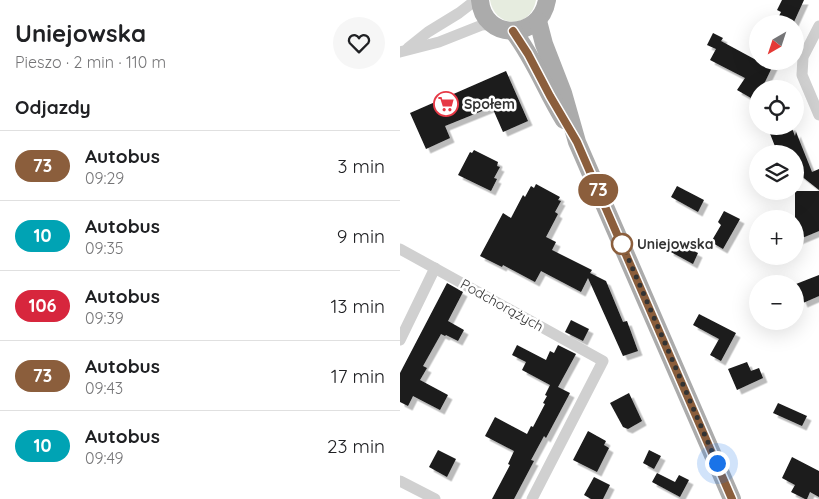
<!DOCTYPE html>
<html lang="pl">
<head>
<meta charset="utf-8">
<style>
  :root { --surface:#fff; --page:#f6f6f6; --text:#202124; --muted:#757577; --line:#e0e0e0 }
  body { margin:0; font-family:Quicksand,sans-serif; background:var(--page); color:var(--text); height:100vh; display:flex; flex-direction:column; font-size:19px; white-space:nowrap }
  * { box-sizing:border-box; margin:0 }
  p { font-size:16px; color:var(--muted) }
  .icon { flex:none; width:28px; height:28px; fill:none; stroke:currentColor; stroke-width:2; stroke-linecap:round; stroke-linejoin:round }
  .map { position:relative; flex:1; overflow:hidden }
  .side { display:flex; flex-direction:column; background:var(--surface); width:400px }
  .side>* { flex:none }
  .badge { padding:0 10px; border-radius:16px; font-size:18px; line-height:32px }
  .needle { width:32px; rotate:219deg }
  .controls { position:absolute; left:349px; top:15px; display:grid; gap:10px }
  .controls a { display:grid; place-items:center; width:55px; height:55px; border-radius:50%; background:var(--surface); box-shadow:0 5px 20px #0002; font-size:25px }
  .you { position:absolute; width:25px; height:25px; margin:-12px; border:4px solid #fff; border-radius:50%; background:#1a73e8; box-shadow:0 0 0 8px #1a73e833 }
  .map>.badge { position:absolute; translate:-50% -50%; box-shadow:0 0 0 2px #fff }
  h2 { padding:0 15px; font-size:19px; line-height:45px }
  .round { display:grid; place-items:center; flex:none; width:52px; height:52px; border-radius:26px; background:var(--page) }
  .head { display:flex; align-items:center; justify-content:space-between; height:85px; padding:0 15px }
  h1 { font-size:24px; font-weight:800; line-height:38px }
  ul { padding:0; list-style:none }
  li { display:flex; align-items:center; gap:15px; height:70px; padding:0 15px; border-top:1px solid var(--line) }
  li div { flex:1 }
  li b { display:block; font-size:19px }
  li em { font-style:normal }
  li .badge { min-width:55px; font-weight:700; text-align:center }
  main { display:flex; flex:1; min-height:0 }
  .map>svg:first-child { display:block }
  .green { fill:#e6ecdf }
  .building { fill:#1a1a1a; filter:url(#shadow) }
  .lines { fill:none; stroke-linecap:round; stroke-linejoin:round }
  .street { stroke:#d0d0d0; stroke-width:11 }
  .primary { stroke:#ababab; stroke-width:18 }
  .line-casing { stroke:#fff; stroke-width:11 }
  .line { stroke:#8b5e3c; stroke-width:8 }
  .walk { stroke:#333; stroke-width:5; stroke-dasharray:0 9 }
  .stop-dot { fill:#fff; stroke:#8b5e3c; stroke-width:2.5 }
  .labels { text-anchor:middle; stroke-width:5; stroke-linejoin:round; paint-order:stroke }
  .poi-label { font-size:14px; font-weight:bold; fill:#333; stroke:#fff; text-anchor:start }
  .stop-label { font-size:14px; font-weight:bold; fill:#333; stroke:#fff; text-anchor:start }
  .street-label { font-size:14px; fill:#333; stroke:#fff }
</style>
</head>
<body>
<main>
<section class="side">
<div class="head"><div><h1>Uniejowska</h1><p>Pieszo · 2 min · 110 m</p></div><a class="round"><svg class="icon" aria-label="heart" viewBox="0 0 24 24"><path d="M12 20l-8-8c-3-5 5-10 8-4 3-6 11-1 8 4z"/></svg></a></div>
<h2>Odjazdy</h2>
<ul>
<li><span class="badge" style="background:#8b5e3c;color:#fff">73</span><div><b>Autobus</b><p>09:29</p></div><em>3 min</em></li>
<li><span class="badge" style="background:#00a3b4;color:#fff">10</span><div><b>Autobus</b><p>09:35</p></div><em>9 min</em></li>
<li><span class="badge" style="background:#d7263d;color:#fff">106</span><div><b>Autobus</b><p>09:39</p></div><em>13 min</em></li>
<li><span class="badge" style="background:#8b5e3c;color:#fff">73</span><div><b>Autobus</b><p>09:43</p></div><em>17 min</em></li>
<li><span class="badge" style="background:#00a3b4;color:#fff">10</span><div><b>Autobus</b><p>09:49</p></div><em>23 min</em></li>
</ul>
</section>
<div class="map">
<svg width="419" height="499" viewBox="0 0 419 499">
  <defs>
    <filter id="shadow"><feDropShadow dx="4.5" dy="4.5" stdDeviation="0" flood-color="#0004"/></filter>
  </defs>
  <rect width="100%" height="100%" fill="#fff"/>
  <path class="green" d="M90,0H136C131,29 95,29 90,0Z"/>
  <g class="building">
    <path d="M382,0H404L393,24H375L381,12L377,10Z"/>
    <path d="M313,33L323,38L321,41L358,61H375L365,82L360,89H358V102L337,90L345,78L310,60L316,49L307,45Z"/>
    <path d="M106,71L128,121L103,132L92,107L45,126L50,138L26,149L10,113Z"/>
    <path d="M367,126H391L395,136L396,132L412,172L419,169V190L395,171V154H378Z"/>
    <path d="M74,150L98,162L97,166L100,167L94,178L97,179L91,191L58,175L70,152L72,153Z"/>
    <path d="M136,184L160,197L158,200L161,201L155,212L158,214L146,237L156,242L152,250L192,270L190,273L206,281L223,322L227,321L238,351L223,356L188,278L181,292L141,271L135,282L103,265L102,267L80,256L103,213L111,218L123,195L125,197L131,186L134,188Z"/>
    <path d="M277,186L304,200L298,212L271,197Z"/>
    <path d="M395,191H419V231L395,241Z"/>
    <path d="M324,211L340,219L323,249L311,242L321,225L318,222Z"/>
    <path d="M274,241L298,253L293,264L269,251Z"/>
    <path d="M419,275V296L403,303L396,284Z"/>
    <path d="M47,283L63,292L48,321L64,330L58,341L46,335L45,336L41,334L23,366L27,368L20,380L48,395L40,410L13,396L8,406L0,402V373Z"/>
    <path d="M299,314L336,333L321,361L310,355L319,339L293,325Z"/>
    <path d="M171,320L189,329L183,341L165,332Z"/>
    <path d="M117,345L146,360L150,351L154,353L158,345L176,354L158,387L170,393L146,438L144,436L131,460L134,461L114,499H92L110,465L108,464L114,451L85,436L95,417L127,434L131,426L133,427L145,404L143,403L147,396L145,395L150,385L122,370L126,362L112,355Z"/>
    <path d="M347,362L351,371L359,368L363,378L337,390L328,369Z"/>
    <path d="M229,393L242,421L228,429L223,427L210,403Z"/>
    <path d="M378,403L407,416L402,426L373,413Z"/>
    <path d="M188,431L206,441L204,445L209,448L197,472L173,460Z"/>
    <path d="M38,450L56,459L47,477L29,467Z"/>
    <path d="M249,450L261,456L254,469L243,463Z"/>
    <path d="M392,457L419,471V497L410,492L407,499H405L391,492L395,485L382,478Z"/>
    <path d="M257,473L275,482L279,475L289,480L280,497L252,482Z"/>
    <path d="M194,477L210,485L203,499H191L184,495Z"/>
  </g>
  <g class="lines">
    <g class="street">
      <path d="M419,26L403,57L402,75L419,115"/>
      <path d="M8,48L28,32L59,13L76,0"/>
      <path d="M0,52L39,42L82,25L92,24"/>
      <path d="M0,249L203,361L132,499"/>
      <path d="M0,340L35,268"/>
      <path d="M0,481L35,499"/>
    </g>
    <g class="primary">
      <path d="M80,0C83,41 140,41 147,0"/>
      <path d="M138,21L144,44L163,93L177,142L332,499"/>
      <path d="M113,31C134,58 146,91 164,120"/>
    </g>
  </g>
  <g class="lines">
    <defs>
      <path id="line" d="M113,31L128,54L150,96L177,142L332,499"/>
    </defs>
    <use href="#line" class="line-casing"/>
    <use href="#line" class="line"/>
    <path class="walk" d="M222,244L317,463"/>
  </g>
  <defs>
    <symbol id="supermarket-ring" viewBox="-11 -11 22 22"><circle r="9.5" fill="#fff" stroke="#e63946" stroke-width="1.5"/><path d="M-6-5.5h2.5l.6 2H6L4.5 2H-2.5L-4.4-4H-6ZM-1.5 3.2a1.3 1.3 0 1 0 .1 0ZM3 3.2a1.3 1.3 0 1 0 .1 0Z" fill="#e63946"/></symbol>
  </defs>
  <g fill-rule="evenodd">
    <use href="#supermarket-ring" x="32" y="90" width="28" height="28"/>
  </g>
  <circle class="stop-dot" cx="222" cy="244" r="10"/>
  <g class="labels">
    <g class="poi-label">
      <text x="64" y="109">Społem</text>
    </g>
    <g class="stop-label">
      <text x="237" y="249">Uniejowska</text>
    </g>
    <g class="street-label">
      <text transform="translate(102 305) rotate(29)" y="5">Podchorążych</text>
    </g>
  </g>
</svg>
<div class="controls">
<a><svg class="needle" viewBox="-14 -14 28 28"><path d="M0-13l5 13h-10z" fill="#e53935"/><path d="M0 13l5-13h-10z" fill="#757577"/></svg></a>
<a><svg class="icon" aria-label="locate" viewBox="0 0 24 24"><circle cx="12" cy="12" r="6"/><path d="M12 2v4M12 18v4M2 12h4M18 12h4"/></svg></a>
<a><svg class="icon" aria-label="layers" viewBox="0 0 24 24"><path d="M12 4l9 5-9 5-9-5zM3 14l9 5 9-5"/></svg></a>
<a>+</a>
<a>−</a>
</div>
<div class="you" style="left:317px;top:463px"></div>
<b class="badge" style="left:198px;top:190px;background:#8b5e3c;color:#fff">73</b>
</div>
</main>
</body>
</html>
